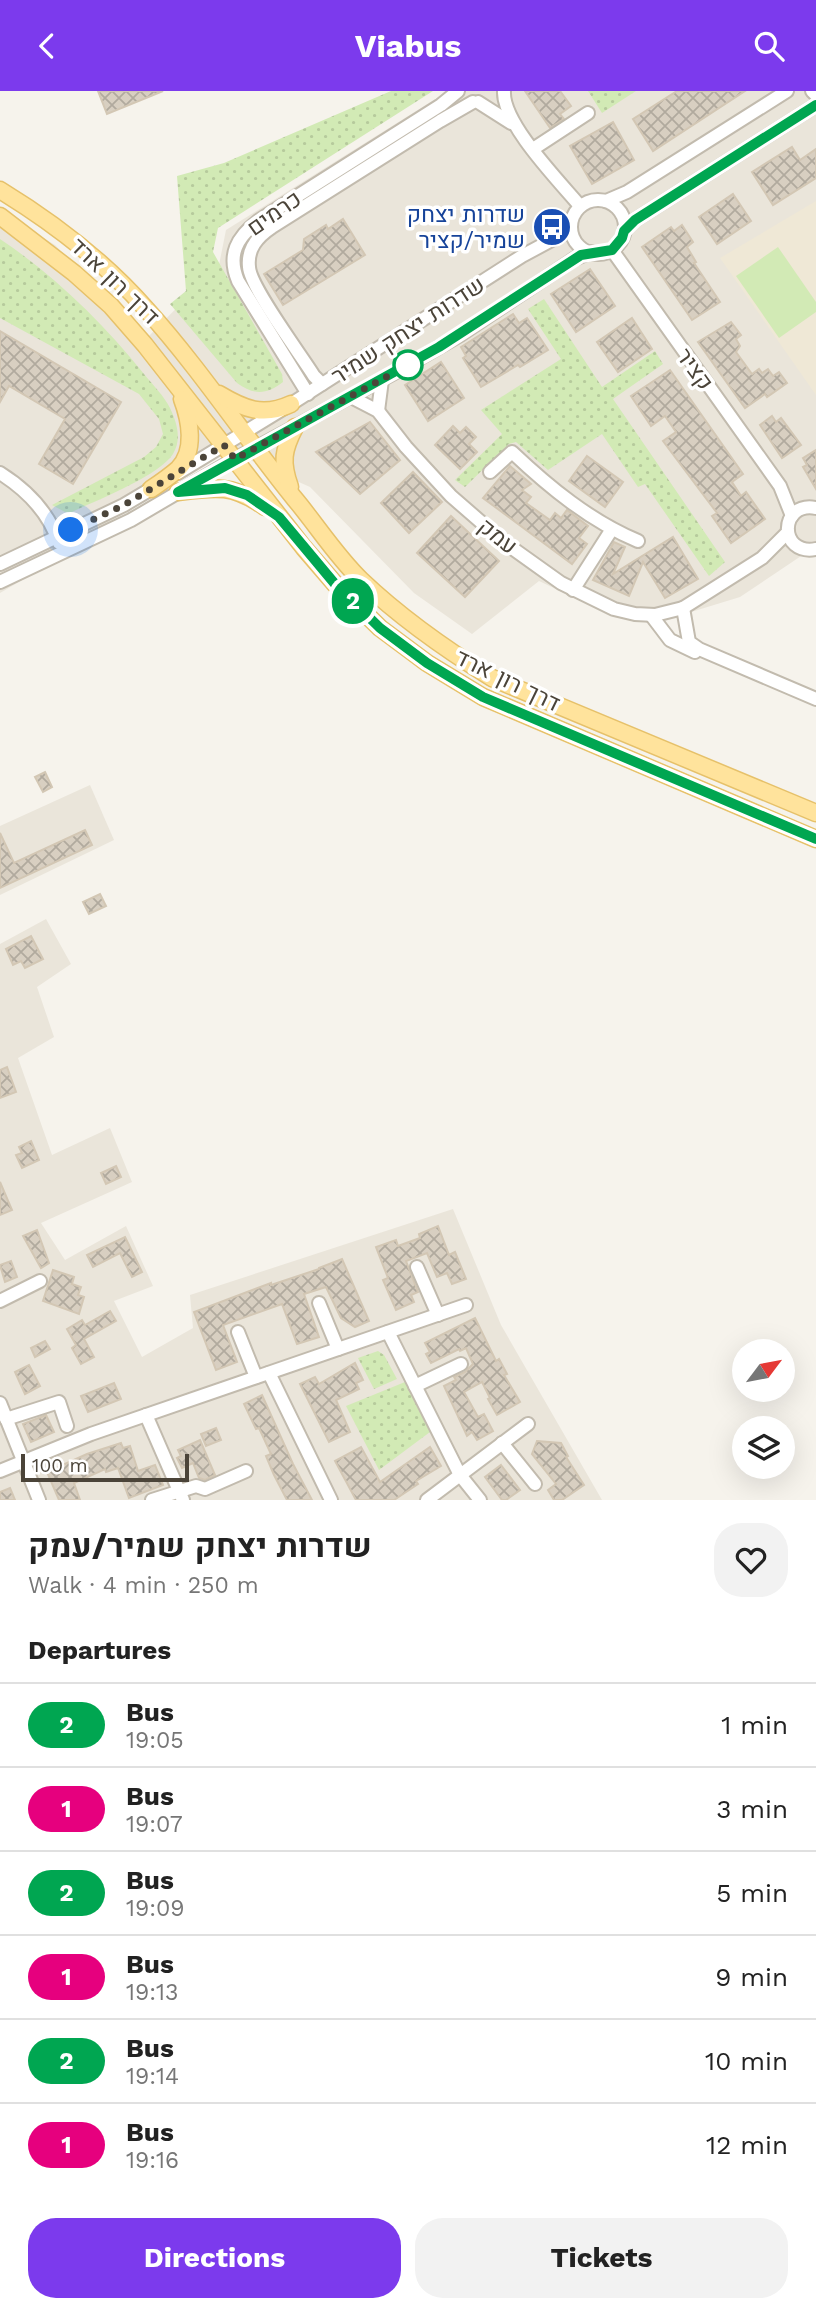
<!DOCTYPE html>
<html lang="en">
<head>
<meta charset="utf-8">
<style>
  :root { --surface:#fff; --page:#f2f2f2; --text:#222; --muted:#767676; --line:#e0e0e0; --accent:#7c3aed }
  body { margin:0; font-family:"Work Sans",Heebo,sans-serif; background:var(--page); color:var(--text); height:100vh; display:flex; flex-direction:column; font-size:26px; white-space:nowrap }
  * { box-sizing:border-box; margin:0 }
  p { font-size:23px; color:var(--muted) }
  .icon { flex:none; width:38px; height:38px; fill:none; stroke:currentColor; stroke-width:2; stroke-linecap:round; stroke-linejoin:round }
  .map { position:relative; height:1409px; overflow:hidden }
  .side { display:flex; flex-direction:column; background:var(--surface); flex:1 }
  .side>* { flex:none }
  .badge { padding:0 14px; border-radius:23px; font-size:24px; line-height:46px }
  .needle { width:46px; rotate:58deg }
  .buttons { position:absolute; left:732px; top:1248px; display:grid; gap:14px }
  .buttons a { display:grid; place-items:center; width:63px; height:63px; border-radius:50%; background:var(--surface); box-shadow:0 7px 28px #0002; font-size:35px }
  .scale { position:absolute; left:21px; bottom:18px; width:168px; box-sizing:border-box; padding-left:7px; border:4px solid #4b4439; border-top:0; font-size:19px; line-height:24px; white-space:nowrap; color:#4b4439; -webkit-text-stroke:5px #fff; paint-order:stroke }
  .you { position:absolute; width:35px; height:35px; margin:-18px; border:5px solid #fff; border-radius:50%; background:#1a73e8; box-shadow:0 0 0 10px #1a73e833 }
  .map>.badge { position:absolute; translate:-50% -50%; box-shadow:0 0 0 4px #fff }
  h2 { padding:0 28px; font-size:26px; line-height:63px }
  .round { display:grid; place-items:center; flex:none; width:74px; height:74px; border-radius:28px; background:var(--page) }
  .overview { display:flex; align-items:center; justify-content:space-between; height:119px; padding:0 28px }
  h1 { font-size:33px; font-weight:700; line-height:52px }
  .action { display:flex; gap:14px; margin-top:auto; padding:14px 28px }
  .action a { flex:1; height:80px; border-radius:28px; background:var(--accent); color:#fff; font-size:28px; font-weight:700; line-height:80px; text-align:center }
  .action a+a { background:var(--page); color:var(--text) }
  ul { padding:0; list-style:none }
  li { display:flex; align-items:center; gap:21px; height:84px; padding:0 28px; border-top:2px solid var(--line) }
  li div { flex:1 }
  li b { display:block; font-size:26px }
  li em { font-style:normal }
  li .badge { min-width:77px; font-weight:700; text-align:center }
  header { display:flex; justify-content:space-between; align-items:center; height:91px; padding:0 28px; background:var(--accent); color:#fff; font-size:32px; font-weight:700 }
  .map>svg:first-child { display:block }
  .residential { fill:#eae5da }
  .education { fill:#efe8d6 }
  .green { fill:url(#green-dots) }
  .pitch { fill:#d2eab5 }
  .building { fill:url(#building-cross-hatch); stroke:#d3c7b4; stroke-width:2 }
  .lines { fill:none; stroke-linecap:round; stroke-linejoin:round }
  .minor-casing { stroke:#c2bbae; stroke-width:16 }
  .major-casing { stroke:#e6c16a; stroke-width:19 }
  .minor { stroke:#fff; stroke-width:12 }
  .major { stroke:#ffe39c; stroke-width:16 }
  .line-casing { stroke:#fff; stroke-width:16 }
  .line { stroke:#00a651; stroke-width:10 }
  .walk { stroke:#4b4439; stroke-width:7; stroke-dasharray:0 12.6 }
  .stop-dot { fill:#fff; stroke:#00a651; stroke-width:3.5 }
  .labels { text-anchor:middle; stroke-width:7; stroke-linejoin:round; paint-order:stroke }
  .street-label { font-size:23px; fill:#4b4439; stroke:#fff }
  .transit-label { font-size:23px; fill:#164399; stroke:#fff; text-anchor:end }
</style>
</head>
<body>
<header><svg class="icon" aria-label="back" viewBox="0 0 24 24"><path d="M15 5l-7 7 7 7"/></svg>Viabus<svg class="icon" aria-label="search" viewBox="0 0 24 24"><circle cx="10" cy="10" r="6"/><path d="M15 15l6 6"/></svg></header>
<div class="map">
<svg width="816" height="1409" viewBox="0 0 816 1409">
  <defs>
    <pattern id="green-dots" width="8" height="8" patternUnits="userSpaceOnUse" patternTransform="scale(1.75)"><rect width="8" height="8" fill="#d2eab5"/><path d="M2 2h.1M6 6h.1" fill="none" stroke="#b6ca9c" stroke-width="1.8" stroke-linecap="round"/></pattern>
    <pattern id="building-cross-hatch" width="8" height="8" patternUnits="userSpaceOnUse" patternTransform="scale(1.75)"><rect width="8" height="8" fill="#d8cfc1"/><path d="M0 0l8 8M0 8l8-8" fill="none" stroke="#b1aa9e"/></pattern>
  </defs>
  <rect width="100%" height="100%" fill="#f6f3ec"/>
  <g class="residential">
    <path d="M448,0H816V455L740,506L665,529L615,526L539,490L472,543L414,502L310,396L216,354L79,456L0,502V120L55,154L146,248L219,174L226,139Z"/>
    <path d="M90,694L114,749L0,804V735Z"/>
    <path d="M46,828L71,873L37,896L54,946L18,967L52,1064L110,1037L132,1091L41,1132L65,1169L126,1135L153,1195L114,1210L142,1266L193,1237L190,1204L453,1118L501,1234L602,1409H0V853Z"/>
  </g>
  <path class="education" d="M816,110V304L720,167Z"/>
  <g class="green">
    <path d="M391,0H433L218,137L213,161L282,283L283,291C267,304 253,304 237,292L170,213L186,200L177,85L224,72Z"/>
    <path d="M588,0H636L602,22Z"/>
    <path d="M0,148C54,184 103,232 144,283C153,294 164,305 170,317C177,332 182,348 173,363C159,385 97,409 72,421H65L52,414L144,366L156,356L163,343L159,328L139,303L0,227Z"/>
    <path d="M544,208L602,296L655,260L663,273L613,308L725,471L709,485L645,393L638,396L602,343L548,379L516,351L509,353L465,396L455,389L502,343L481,319L561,268L528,218Z"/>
    <path d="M378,1260L384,1264L397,1288L374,1298L358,1267Z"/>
    <path d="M405,1291L430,1341L379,1379L346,1315Z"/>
  </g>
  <path class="pitch" d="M778,156L816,211V221L779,247L736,185Z"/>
  <g class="building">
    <path d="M98,0H163L107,23Z"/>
    <path d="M525,0H560L571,15L560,23L564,28L550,37Z"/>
    <path d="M677,0H745L653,60L633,28Z"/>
    <path d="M613,31L634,69L592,93L570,55Z"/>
    <path d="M792,56L800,69L816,58V87L773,114L752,81Z"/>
    <path d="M733,103L751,130L717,153L699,126Z"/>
    <path d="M343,128L365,164L283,214L264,183L303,159L304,148L326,134L328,138Z"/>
    <path d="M682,134L693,151L687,156L696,171L694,172L720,211L692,229L642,156L671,136L674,140Z"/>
    <path d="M590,178L615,215L576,241L551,203Z"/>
    <path d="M513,223L519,232L527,227L548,259L520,276L518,274L481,296L463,267L466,265L461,256Z"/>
    <path d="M632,227L652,258L618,281L597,251Z"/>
    <path d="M731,231L741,244L736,248L740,255L736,261L752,283L759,278L762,282L768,278L773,285L779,281L787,292L767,306L765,303L745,317L698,251Z"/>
    <path d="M0,240L121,311L73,393L39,373L65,328L9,295L0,311Z"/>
    <path d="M441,271L464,307L428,330L405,294Z"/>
    <path d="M670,279L743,383L732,391L741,405L746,401L765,428L731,452L712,425L717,422L663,350L676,341L665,325L651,335L631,305Z"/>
    <path d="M772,325L776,331L781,327L801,354L782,367L760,334Z"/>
    <path d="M370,331L400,369L360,403L316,361Z"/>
    <path d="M453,335L460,342L466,336L476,346L469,353L477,361L460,378L435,354Z"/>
    <path d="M816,359V398L803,376L807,374L803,367Z"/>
    <path d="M587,365L623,391L605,416L569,390Z"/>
    <path d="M510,375L531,393L522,399L531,406L526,412L550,429L555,422L561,427L567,419L588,435L579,447L587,453L572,473L483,407Z"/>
    <path d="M413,381L442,411L409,442L381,412Z"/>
    <path d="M451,425L499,470L465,506L417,462Z"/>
    <path d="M673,446L698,488L665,507L643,471L629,505L593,489L614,451L625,456L613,483Z"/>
    <path d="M45,681L52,696L43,701L35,686Z"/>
    <path d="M85,739L92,754L0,797V742L14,772Z"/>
    <path d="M100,803L106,815L89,823L83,811Z"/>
    <path d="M31,845L43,868L25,877L21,870L13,874L6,858Z"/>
    <path d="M7,976L16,1001L0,1007V979Z"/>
    <path d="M31,1050L39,1069L22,1077L16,1064L22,1062L19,1056Z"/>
    <path d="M116,1075L121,1086L106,1093L101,1082Z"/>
    <path d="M0,1091L12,1119L0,1124Z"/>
    <path d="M438,1135L449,1164L455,1161L466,1188L452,1193L447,1182L437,1186L427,1162L406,1170L418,1201L411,1204L414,1211L396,1219L383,1189L388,1187L376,1156L396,1149L398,1155L420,1147L419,1143Z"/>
    <path d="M37,1139L49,1172L41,1177L23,1145Z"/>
    <path d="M125,1146L142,1181L132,1186L120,1162L93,1176L87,1164Z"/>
    <path d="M342,1168L369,1230L355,1236L341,1227L326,1196L304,1203L319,1246L297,1253L282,1213L223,1234L237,1271L216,1279L194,1221L271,1192V1194L319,1178V1177Z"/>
    <path d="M11,1170L17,1186L5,1191L0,1174Z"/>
    <path d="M53,1179L74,1186L72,1193L81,1196L78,1204L84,1206L79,1223L43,1210Z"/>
    <path d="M110,1220L116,1230L84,1248L94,1266L81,1273L72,1257L76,1254L67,1238L82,1229L85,1234Z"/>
    <path d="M475,1227L496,1270L499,1268L507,1283L504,1284L520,1311L497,1324L488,1308L490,1307L482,1291L464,1301L478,1326L484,1323L493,1340L477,1349L472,1341L467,1345L444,1295L456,1289L454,1286L465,1281L473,1273L466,1257L460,1260L459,1258L431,1272L426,1263L430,1261L425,1252Z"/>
    <path d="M45,1250L50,1258L35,1266L31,1257Z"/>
    <path d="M355,1272L363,1289L356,1292L359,1298L336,1309L350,1341L329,1351L300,1293L315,1286L319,1293Z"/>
    <path d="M29,1274L40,1295L25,1303L15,1281Z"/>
    <path d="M114,1292L121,1308L88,1321L81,1305Z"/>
    <path d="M262,1304L293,1373L312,1409H287L274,1384L266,1365L271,1363L259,1337L256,1338L244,1313Z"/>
    <path d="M46,1324L54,1341L31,1351L23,1333Z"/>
    <path d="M216,1337L221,1349L206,1355L201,1343Z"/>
    <path d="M200,1349L215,1384L205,1389L199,1387L193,1372L182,1377L177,1367L181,1365L178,1359Z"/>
    <path d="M537,1350L561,1352L568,1365L566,1366L584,1394L562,1409H554L548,1399L556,1393L532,1363Z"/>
    <path d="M121,1352L123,1357L130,1355L138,1380L155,1374L163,1394L129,1407L118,1377L106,1381L105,1378L74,1392L80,1409H59L47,1381L87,1363Z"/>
    <path d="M361,1356L380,1391L430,1356L441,1375L416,1390L418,1393L394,1409H356L335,1370Z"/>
    <path d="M501,1374L520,1399L506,1409H502L485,1386Z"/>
    <path d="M10,1397L15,1409H0V1401Z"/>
  </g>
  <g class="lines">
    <defs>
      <g id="minor">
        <path d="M504,0C502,32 559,90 580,115"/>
        <path d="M812,0L816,4"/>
        <path d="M478,11L511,32"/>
        <path d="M533,58L588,22"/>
        <circle cx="598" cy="136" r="27"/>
        <path d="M606,110L627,101L787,0"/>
        <path d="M624,140L635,129L816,14"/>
        <path d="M612,159L780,395L792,425"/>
        <path d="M322,293L314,285C301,264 250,196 249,176C247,158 257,146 272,136L440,30L473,11"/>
        <path d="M308,303L238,190C227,164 237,146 258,130L441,14L458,0"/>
        <path d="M351,306L378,320L406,356L451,405L505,452L561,492L614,518L635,523L655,524L683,517L762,467L788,441"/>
        <path d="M378,320L382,289"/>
        <path d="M490,381L512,361C549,396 590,430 638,450"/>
        <path d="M0,382C27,399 49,422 59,452"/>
        <path d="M178,382L291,313L522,165L561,144L571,135"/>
        <path d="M816,417C779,410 778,465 816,458"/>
        <path d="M0,473L124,414L156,395"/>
        <path d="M0,491L131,429L235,368L396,281L460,244L574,168L591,161"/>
        <path d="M573,499L612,438"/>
        <path d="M683,517L689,551L699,558L816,608"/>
        <path d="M651,524L670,549L695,561"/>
        <path d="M417,1176L438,1224"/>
        <path d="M0,1210L40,1190"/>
        <path d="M319,1212L338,1258"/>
        <path d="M238,1241L256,1286"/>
        <path d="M388,1241L460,1384L480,1409"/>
        <path d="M269,1282L331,1409"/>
        <path d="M415,1295L461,1273"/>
        <path d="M0,1312L39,1409"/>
        <path d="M146,1324L183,1409"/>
        <path d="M6,1328L59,1311L67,1335"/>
        <path d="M502,1352L535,1393"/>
        <path d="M0,1380L91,1343L466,1214"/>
        <path d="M152,1409L196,1395L205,1398L246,1380"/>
        <path d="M427,1409L528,1333"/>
      </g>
      <g id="major">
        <path d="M0,99C54,132 105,171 147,219C200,278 244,345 294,407C316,433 336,465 361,489C401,527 445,558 492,587L816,722"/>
        <path d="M0,125L74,182L111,215L145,254L304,457L335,493L380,537L427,572L483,606L816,748"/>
        <path d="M219,303C244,318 263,326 291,313"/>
        <path d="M290,396C281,371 283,359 295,336"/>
        <path d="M151,398C160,392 170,385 178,378C196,360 190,329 182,308"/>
        <path d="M178,401C216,396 232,393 265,416"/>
      </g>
    </defs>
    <use href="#minor" class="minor-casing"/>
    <use href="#major" class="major-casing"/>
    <use href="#minor" class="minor"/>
    <use href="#major" class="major"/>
  </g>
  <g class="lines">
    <defs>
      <path id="line" d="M816,14L635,129L624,140L622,147L612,159L581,164L439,256L178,401L225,397L247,404L279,426L335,493L380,537L427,572L483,606L816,748"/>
    </defs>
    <use href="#line" class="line-casing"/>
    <use href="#line" class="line"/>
    <path class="walk" d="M71,439L124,414L224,354L235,368L417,269L408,274"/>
  </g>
  <defs>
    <symbol id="bus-disc" viewBox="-11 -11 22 22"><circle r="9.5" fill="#1a4fb4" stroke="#fff"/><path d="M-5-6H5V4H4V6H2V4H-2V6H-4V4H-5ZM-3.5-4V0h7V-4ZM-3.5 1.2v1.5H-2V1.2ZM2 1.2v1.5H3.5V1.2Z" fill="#fff"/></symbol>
  </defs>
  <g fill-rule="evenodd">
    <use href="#bus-disc" x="530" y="114" width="44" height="44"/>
  </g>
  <circle class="stop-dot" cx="408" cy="274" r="14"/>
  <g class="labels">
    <g class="street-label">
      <text transform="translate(274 122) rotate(-35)" y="8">כרמים</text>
      <text transform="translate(115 190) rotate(44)" y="8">דרך רון ארד</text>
      <text transform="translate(408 239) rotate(-33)" y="8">שדרות יצחק שמיר</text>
      <text transform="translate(695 278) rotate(54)" y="8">קציר</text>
      <text transform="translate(498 445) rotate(39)" y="8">עמק</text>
      <text transform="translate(508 589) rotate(26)" y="8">דרך רון ארד</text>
    </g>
    <g class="transit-label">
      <text x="525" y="131">שדרות יצחק<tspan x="525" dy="26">שמיר/קציר</tspan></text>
    </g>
  </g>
</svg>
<div class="buttons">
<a><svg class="needle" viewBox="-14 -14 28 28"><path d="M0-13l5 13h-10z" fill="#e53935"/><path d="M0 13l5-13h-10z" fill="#767676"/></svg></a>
<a><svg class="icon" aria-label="layers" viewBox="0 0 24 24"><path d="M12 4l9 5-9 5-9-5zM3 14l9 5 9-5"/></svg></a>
</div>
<div class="scale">100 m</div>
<div class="you" style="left:71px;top:439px"></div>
<b class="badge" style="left:353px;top:510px;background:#00a651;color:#fff">2</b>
</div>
<section class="side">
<div class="overview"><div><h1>שדרות יצחק שמיר/עמק</h1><p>Walk · 4 min · 250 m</p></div><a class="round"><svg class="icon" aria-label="heart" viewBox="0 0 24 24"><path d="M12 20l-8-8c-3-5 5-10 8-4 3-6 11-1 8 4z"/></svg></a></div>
<h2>Departures</h2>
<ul>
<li><span class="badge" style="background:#00a651;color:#fff">2</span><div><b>Bus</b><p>19:05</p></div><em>1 min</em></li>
<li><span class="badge" style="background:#e6007e;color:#fff">1</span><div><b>Bus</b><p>19:07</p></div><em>3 min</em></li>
<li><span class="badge" style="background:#00a651;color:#fff">2</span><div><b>Bus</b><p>19:09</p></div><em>5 min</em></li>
<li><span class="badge" style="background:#e6007e;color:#fff">1</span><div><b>Bus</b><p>19:13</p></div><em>9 min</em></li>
<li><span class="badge" style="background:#00a651;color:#fff">2</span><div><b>Bus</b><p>19:14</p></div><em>10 min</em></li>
<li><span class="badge" style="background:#e6007e;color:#fff">1</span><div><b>Bus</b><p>19:16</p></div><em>12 min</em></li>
</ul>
<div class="action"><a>Directions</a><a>Tickets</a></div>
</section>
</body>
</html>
